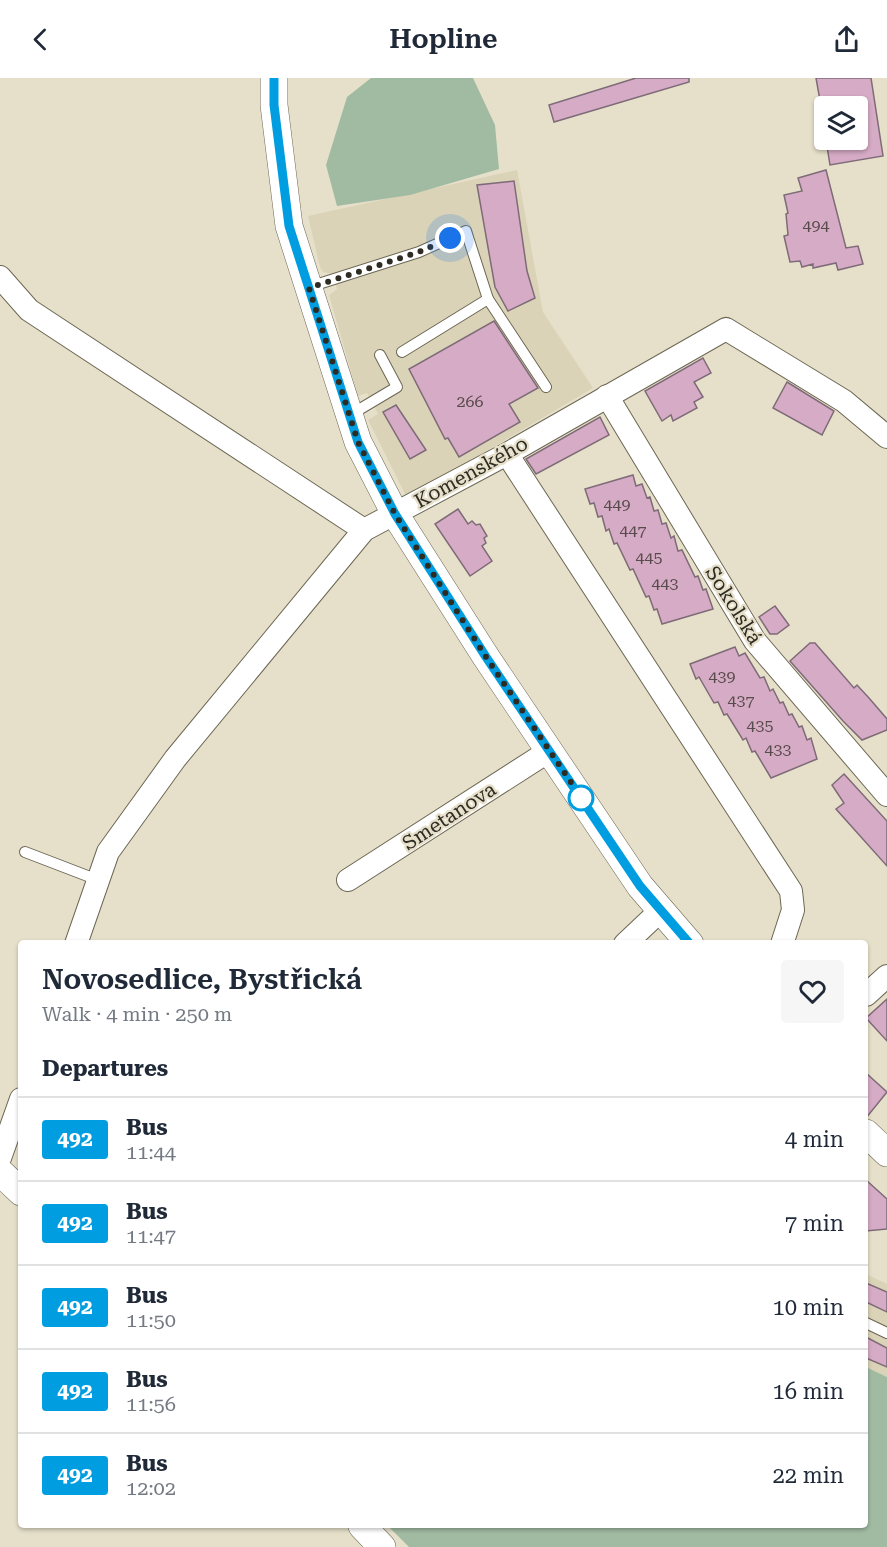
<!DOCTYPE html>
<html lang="en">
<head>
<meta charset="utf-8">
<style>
  :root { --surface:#fff; --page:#f6f6f7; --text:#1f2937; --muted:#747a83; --line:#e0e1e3 }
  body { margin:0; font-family:"Roboto Serif",serif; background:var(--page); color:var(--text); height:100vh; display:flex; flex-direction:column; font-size:22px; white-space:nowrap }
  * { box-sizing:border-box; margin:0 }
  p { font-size:20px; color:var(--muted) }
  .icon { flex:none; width:33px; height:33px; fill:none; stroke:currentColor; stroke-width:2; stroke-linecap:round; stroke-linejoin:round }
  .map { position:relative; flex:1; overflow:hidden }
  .sheet { position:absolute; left:18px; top:862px; width:850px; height:588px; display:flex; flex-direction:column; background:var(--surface); border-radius:6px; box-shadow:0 2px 4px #0004 }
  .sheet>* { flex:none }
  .badge { padding:0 12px; border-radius:4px; font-size:21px; line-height:39px }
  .controls { position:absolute; left:814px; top:18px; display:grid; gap:12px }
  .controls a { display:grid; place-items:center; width:54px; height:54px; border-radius:6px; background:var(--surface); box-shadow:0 2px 4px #0004; font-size:30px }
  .you { position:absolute; width:30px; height:30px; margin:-15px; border:4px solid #fff; border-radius:50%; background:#1a73e8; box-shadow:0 0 0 9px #1a73e833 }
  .map>.badge { position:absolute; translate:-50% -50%; box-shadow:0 0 0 3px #fff }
  h2 { padding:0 24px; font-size:22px; line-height:54px }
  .round { display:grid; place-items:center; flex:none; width:63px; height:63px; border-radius:6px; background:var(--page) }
  .overview { display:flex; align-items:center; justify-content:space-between; height:102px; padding:0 24px }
  h1 { font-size:28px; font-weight:600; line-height:45px }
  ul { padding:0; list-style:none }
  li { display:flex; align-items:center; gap:18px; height:84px; padding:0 24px; border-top:2px solid var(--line) }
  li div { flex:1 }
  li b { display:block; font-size:22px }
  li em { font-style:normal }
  li .badge { min-width:66px; font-weight:700; text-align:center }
  header { display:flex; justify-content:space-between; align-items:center; height:78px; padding:0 24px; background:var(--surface); font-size:27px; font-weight:600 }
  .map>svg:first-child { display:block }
  .built { fill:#dbd3b7 }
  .green { fill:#a1bba2 }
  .building { fill:#d6abc5; stroke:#7e6b77; stroke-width:1.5 }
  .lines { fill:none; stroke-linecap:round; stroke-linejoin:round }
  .service-casing { stroke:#6c6754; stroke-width:12 }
  .minor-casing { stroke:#6c6754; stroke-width:24 }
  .tertiary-casing { stroke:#6c6754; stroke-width:28 }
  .service { stroke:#fff; stroke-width:10 }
  .minor { stroke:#fff; stroke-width:22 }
  .tertiary { stroke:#fff; stroke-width:27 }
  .line-casing { stroke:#fff; stroke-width:14 }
  .line { stroke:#009ee0; stroke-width:9 }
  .walk { stroke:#2e2b23; stroke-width:6; stroke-dasharray:0 10.8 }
  .stop-dot { fill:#fff; stroke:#009ee0; stroke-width:3 }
  .labels { text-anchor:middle; stroke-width:4.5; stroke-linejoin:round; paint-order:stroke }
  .number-label { font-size:16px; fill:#584b4c }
  .street-label { font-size:20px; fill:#2e2b23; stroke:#e6e0ca }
</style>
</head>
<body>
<header><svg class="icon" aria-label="back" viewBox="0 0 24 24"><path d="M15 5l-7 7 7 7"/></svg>Hopline<svg class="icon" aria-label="share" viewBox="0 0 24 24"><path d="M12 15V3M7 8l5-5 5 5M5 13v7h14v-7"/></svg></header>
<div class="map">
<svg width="887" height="1469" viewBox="0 0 887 1469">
  <rect width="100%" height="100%" fill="#e6e0ca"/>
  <g class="built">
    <path d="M517,92L543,234L593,310L407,420L368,342L378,336L367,315L358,318L329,217L337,211L332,196L323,194L320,189L308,138Z"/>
    <path d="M866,1196L887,1206V1299L866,1289Z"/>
  </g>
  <g class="green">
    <path d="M371,0H473L495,47L499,91L410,117L337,128L326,87L347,19Z"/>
    <path d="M866,1289L887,1299V1469H409L388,1448H866Z"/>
  </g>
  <g class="building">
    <path d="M636,0H689V4L554,44L549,27Z"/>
    <path d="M816,0H871L883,78L830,87L826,62H858V28H821Z"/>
    <path d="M826,92L846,170L858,168L863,186L838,192L836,185L813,190V186L802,189L800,183L790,184L784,158L788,157L786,136L788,135L784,117L802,113L798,100Z"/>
    <path d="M514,103L527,193L535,220L508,233L495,209L477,107Z"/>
    <path d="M494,243L538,310L509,326L520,344L459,379L448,360L445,361L409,291Z"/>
    <path d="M703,280L711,295L694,304L703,319L694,324L697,330L673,343L671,337L662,343L645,313Z"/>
    <path d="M787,304L834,333L822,357L773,330Z"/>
    <path d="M396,327L426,372L410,381L383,334Z"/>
    <path d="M600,339L609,357L536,396L526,381Z"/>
    <path d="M633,397L636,408L642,406L647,420L650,419L654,433L658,432L662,446L666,445L671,460L674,458L678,473L682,472L695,499L698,498L703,512L706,511L713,531L662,546L657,531L654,532L649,518L646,519L633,491L630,492L617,465L614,466L609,451L606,453L602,438L598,439L594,425L590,426L585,411Z"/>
    <path d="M458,431L468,446L472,443L476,447L480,446L487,458L484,460L486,465L482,468L492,483L470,498L435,446Z"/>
    <path d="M775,528L789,547L777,556H770L759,539Z"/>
    <path d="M810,565H815L854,610L857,607L869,620L887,641V652L862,662L843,643L790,583Z"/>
    <path d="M735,569L739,578L745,575L760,600L764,599L770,613L773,611L780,625L783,624L789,637L792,636L799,649L802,648L807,662L811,660L817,681L771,700L755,673L752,674L746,660L743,662L727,636L724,637L718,624L714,625L699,599L696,601L690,586Z"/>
    <path d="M844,696L887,743V788L836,731L844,725L832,707Z"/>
    <path d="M887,921V963L866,940Z"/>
    <path d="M866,995L887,1014L866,1040Z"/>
    <path d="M866,1102L887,1121V1151L866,1153Z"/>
    <path d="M866,1205L887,1214V1234L866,1224Z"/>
    <path d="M866,1259L887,1270V1289L866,1280Z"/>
  </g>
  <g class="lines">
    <defs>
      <g id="service">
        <path d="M309,209L419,174L466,153L488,221L546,309"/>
        <path d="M402,274L488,221"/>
        <path d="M350,337L397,309L380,277"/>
        <path d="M25,774L98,802"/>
        <path d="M866,1245L887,1255"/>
      </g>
      <g id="minor">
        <path d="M0,199L29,232L364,452"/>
        <path d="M607,318L755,563L887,717"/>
        <path d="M507,376L791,813L793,832L782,866"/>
        <path d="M348,802L549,673"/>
        <path d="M76,866L108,774L175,681L364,452L507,376L726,251L844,323L887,359"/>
        <path d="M625,866L661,832"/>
        <path d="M866,917L887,898"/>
        <path d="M0,1080L21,1021"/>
      </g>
      <g id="tertiary">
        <path d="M274,0V27L289,148L358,364L395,436L486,579L640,808L690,866"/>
        <path d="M866,1055L887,1075"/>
        <path d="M0,1094L21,1114"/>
        <path d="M362,1448L382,1469"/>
      </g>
    </defs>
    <use href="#service" class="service-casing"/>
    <use href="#minor" class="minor-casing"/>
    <use href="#tertiary" class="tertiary-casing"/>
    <use href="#service" class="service"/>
    <use href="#minor" class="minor"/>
    <use href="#tertiary" class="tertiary"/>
  </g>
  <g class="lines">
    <defs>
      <path id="line" d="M274,0V27L289,148L358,364L395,436L486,579L640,808L690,866"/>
    </defs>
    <use href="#line" class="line-casing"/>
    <use href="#line" class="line"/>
    <path class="walk" d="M450,160L419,174L309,210L358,364L395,436L486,579L583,722L581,720"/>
  </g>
  <circle class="stop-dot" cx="581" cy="720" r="12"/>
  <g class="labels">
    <g class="number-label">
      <text x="816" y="153">494</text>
      <text x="470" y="329">266</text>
      <text x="617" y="432">449</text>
      <text x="633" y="458">447</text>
      <text x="649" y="485">445</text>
      <text x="665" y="511">443</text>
      <text x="722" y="604">439</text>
      <text x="741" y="628">437</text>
      <text x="760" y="653">435</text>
      <text x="778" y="677">433</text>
    </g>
    <g class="street-label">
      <text transform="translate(471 394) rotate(-29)" y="7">Komenského</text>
      <text transform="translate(734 527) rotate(58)" y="7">Sokolská</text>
      <text transform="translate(449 738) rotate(-33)" y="7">Smetanova</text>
    </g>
  </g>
</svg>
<div class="controls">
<a><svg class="icon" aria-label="layers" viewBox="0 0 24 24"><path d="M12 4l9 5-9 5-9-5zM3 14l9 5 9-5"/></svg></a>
</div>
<div class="you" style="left:450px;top:160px"></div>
<section class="sheet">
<div class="overview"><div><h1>Novosedlice, Bystřická</h1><p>Walk · 4 min · 250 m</p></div><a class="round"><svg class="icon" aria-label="heart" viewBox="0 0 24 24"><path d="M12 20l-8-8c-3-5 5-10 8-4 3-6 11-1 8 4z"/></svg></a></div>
<h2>Departures</h2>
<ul>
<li><span class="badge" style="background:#009ee0;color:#fff">492</span><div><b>Bus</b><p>11:44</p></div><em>4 min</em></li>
<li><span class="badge" style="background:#009ee0;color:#fff">492</span><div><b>Bus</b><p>11:47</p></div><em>7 min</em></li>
<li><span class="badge" style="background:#009ee0;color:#fff">492</span><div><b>Bus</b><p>11:50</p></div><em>10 min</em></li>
<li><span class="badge" style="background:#009ee0;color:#fff">492</span><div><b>Bus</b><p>11:56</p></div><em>16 min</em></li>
<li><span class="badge" style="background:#009ee0;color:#fff">492</span><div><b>Bus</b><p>12:02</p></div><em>22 min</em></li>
</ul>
</section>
</div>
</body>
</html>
